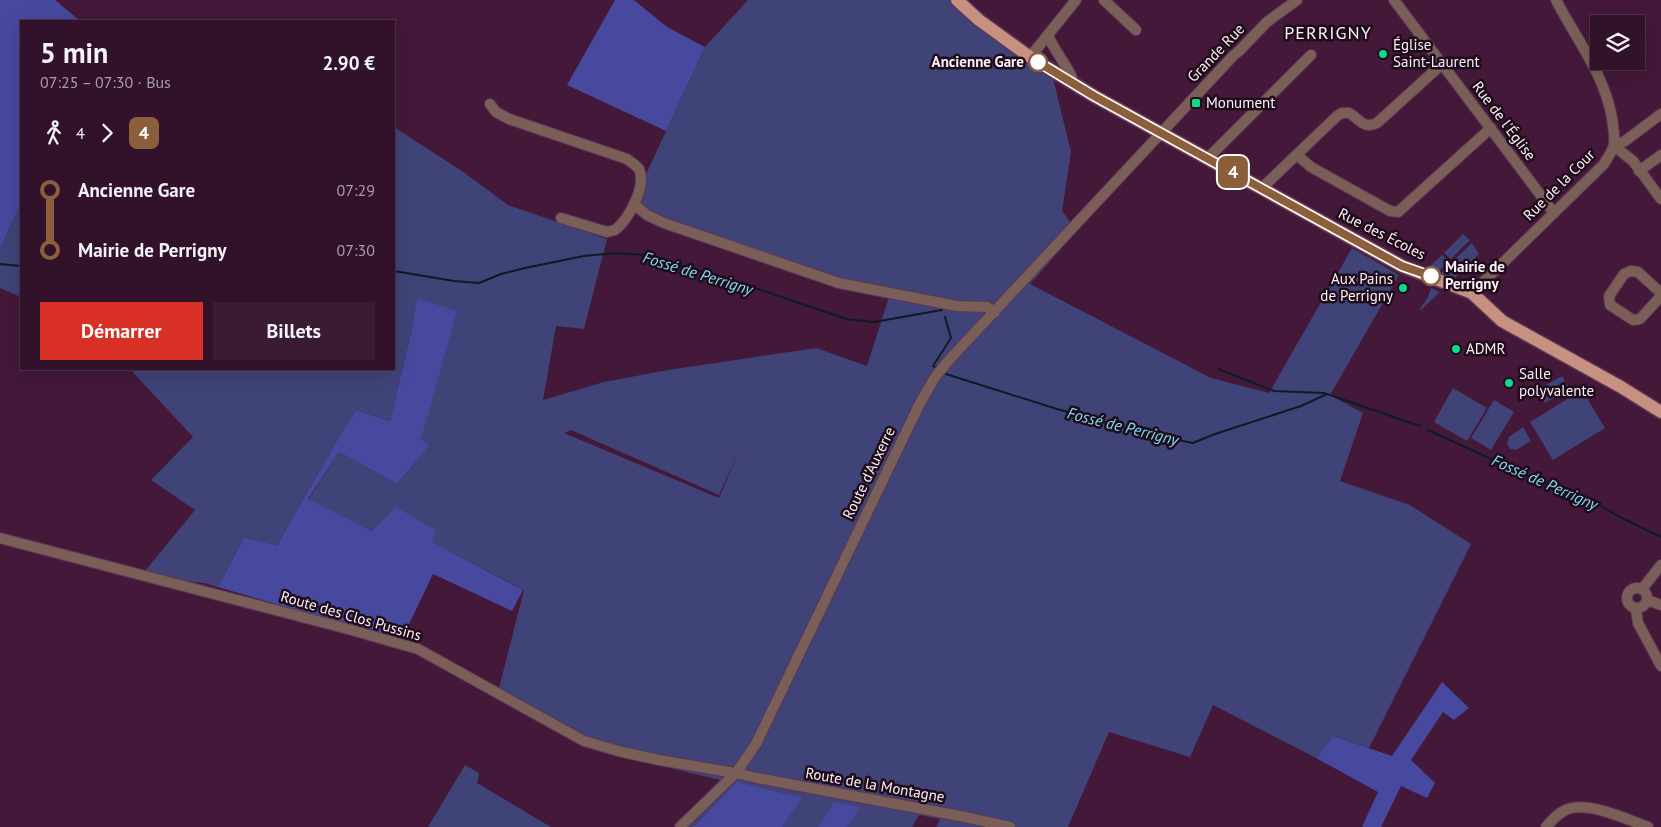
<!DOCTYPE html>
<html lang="fr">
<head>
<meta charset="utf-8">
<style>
  :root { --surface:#32122b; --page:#3a1b33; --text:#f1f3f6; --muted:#a89ea9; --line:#4d3247; --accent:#d93025 }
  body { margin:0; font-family:"PT Sans",sans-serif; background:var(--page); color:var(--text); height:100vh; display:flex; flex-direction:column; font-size:19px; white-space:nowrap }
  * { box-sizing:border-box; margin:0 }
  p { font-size:16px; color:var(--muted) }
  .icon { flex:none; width:28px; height:28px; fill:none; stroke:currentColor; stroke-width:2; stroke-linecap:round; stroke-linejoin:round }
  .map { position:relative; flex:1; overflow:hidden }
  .drawer { position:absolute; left:20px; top:20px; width:375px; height:350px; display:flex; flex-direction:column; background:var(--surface); border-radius:0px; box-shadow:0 5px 20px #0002,0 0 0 1px var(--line) }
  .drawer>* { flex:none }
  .badge { padding:0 10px; border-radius:8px; font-size:18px; line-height:32px }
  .controls { position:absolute; left:1590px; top:15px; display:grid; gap:10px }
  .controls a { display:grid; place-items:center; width:55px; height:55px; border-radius:0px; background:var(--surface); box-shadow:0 5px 20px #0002,0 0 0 1px var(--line); font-size:25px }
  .map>.badge { position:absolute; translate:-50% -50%; box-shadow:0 0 0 2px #fff }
  .legs { display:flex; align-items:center; gap:8px; height:55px; padding:0 20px; font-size:16px }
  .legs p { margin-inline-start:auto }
  .headline { display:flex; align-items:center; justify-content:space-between; height:85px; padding:0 20px }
  h1 { font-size:28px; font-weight:600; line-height:38px }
  .button { display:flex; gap:10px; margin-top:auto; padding:10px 20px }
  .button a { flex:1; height:58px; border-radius:0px; background:var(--accent); color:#fff; font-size:20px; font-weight:600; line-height:58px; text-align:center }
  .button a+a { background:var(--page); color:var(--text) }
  ul { padding:0 20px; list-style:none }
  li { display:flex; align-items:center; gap:18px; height:60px; font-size:19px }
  li i { display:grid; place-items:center; width:8px; height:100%; margin:0 6px; background:currentColor }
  li i::after { content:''; width:12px; height:12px; margin:-6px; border:4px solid; border-radius:50%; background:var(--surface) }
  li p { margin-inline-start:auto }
  li:first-child i { background:linear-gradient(#0000 50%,currentColor 0) }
  li:last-child i { background:linear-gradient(currentColor 50%,#0000 0) }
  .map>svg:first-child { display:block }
  .green { fill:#3f4377; fill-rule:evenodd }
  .forest { fill:#46499d }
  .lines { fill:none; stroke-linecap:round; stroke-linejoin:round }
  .stream { stroke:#0a1d23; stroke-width:2 }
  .minor-casing { stroke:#5d3654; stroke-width:12 }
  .major-casing { stroke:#5d3654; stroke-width:15 }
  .minor { stroke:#795f57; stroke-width:10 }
  .major { stroke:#c69181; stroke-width:12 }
  .line-1-casing { stroke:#fff; stroke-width:11 }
  .line-1 { stroke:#8b5e3c; stroke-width:8 }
  .poi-dot { fill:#0fd98a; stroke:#1f0c1a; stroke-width:2 }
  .stop-1-dot { fill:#fff; stroke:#8b5e3c; stroke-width:2.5 }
  .labels { text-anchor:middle; stroke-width:5; stroke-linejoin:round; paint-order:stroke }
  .poi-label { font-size:15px; fill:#fcf1f8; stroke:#1f0c1a; text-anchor:start }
  .street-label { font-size:15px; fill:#fcf1f8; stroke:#1f0c1a }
  .stop-label { font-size:15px; font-weight:bold; fill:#fcf1f8; stroke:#1f0c1a; text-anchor:end }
  .water-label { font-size:16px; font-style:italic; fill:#7edef9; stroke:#1f0c1a }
  .quarter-label { font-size:18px; letter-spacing:1px; fill:#fcf1f8; stroke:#1f0c1a }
</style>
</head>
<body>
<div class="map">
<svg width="1661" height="827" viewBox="0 0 1661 827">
  <rect width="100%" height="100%" fill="#431839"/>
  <g class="green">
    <path d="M748,0H957L1018,57L1053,78L1071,152L1062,211L1077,231L1030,284L1211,378L1269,393L1352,248L1399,275L1330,395L1363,413L1340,481L1410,505L1471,544L1369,748L1333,736L1316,758L1213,705L1190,757L1109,732L1068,827H936L940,819L919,815L912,827H674L720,780L607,753L497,696L524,590L431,542L372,531L308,500L339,452L397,484L430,445L421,439L417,299L411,332L390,421L356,410L339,437L277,545L244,537L218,587L204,583L140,577L195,510L151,480L193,437L130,369H394V127L462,171L508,205L607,239L584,329L556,326L543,400L604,382L668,370L816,348L867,366L889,297L660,223L635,198L705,47ZM571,430L719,495L741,446L719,498L564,433Z"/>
    <path d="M21,203V297L0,288V249Z"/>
    <path d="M1463,234L1470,240L1451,259L1444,253Z"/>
    <path d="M1472,243L1479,254L1462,271L1453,261Z"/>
    <path d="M1442,255L1449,261L1437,273L1432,269L1430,270L1427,269Z"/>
    <path d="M1451,263L1460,273L1453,279L1440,274Z"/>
    <path d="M1431,288L1440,292L1421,310L1420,309L1428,297Z"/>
    <path d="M1562,376L1565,381L1540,396L1537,390Z"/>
    <path d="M1567,384L1569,389L1545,403L1542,398Z"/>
    <path d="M1453,388L1487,408L1467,441L1434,422Z"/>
    <path d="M1582,390L1605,428L1553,460L1530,422Z"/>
    <path d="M1494,400L1514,412L1491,450L1471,438Z"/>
    <path d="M1523,427L1531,441L1516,450L1510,449L1507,444L1509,437Z"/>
    <path d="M465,765L479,773L477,783L551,827H428Z"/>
  </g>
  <g class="forest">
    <path d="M0,0H55L80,21H21V203L0,249Z"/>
    <path d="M615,0H634L667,27L705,47L666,131L567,85Z"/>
    <path d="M417,298L457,311L421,439L430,445L397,484L339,452L308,499L372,531L396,507L436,530L432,542L523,590L512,611L433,574L401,641L218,587L244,537L277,545L339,437L356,410L390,421L411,332Z"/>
    <path d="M1442,682L1469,708L1454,720L1443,712L1411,760L1435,783L1427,798L1401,786L1381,827H1362L1378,792L1316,758L1333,736L1392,756Z"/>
    <path d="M737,782L802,798L782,827H694Z"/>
    <path d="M834,802L860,807L847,827H818Z"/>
  </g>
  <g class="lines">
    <g class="stream">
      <path d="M0,264L21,266"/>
      <path d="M394,271L454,281L479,283L501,274L525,268L584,256L616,253L644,255L732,280L846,319L874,322L942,310"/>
      <path d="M935,367L933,366L951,338L945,317"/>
      <path d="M1218,369L1274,391L1324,393L1420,426"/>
      <path d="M946,374L1057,409L1143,433L1193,443L1215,434L1301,406L1327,394"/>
      <path d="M1428,430L1566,493L1599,505L1620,517L1661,537"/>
    </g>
    <defs>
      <g id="minor">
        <path d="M1104,0L1136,30"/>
        <path d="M1394,0L1554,213"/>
        <path d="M1048,35C1054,51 1066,63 1072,78L1070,81"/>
        <path d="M1030,57L1076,0"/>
        <path d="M490,104L496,112L509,119L627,159C631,162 636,165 639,169C647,187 628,220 615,230L607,232L561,218"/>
        <path d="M1661,114L1625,141L1614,146L1633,161L1661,199"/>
        <path d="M1297,155L1311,167L1390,211L1398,212L1491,128"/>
        <path d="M1208,158L1311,55"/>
        <path d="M1639,171L1661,155"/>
        <path d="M1263,189L1265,185L1337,116L1342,113H1349C1361,120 1363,129 1377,123L1442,64"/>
        <path d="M634,204L647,215L664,223L839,283L957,306L987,307L995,312"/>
        <path d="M1472,293L1603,165C1607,159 1613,151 1614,144C1615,136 1613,126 1612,118C1604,73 1576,39 1556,0"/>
        <path d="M1661,293L1638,272L1631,271L1624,274L1609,296L1610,305L1633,320L1640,319L1661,296"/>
        <path d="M0,538L348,629L418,649L584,741L622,752L659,760L741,774L757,778L960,816L1010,827"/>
        <circle cx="1637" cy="598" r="10"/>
        <path d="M1642,589L1661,565"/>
        <path d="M1647,600L1661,605"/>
        <path d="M1636,609L1638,623L1661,666"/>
        <path d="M680,827L736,773L756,744L919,405L935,377L949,360L1233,56L1239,51L1267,22L1297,0"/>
        <path d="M1546,827C1552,820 1559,812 1568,809C1591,802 1626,819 1648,827"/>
      </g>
      <path id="major" d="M957,0L979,20L1030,57L1094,96L1402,266L1472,293L1502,321L1621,387L1661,412"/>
    </defs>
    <use href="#minor" class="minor-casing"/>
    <use href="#major" class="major-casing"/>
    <use href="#minor" class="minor"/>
    <use href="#major" class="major"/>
  </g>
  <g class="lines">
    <defs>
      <path id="line-1" d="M1038,62L1094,96L1402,266L1431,276"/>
    </defs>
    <use href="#line-1" class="line-1-casing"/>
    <use href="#line-1" class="line-1"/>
  </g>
  <g class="poi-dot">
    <circle cx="1383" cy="54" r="5"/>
    <rect x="1191" y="98" width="10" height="10" rx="2.5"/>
    <circle cx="1403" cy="288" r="5"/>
    <circle cx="1456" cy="349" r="5"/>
    <circle cx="1509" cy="383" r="5"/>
  </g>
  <g class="stop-1-dot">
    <circle cx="1038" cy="62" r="9"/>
    <circle cx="1431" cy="276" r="9"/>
  </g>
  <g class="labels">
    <g class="poi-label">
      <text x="1393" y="50">Église<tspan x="1393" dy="17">Saint-Laurent</tspan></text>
      <text x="1206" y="108">Monument</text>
      <text x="1393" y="284" text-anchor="end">Aux Pains<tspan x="1393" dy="17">de Perrigny</tspan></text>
      <text x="1466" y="354">ADMR</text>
      <text x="1519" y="379">Salle<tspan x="1519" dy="17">polyvalente</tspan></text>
    </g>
    <g class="street-label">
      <text transform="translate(1216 53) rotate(-46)" y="5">Grande Rue</text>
      <text transform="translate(1504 121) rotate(53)" y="5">Rue de l'Église</text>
      <text transform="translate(1559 185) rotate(-45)" y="5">Rue de la Cour</text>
      <text transform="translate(1382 234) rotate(27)" y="5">Rue des Écoles</text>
      <text transform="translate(869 473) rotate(-64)" y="5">Route d'Auxerre</text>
      <text transform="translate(351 616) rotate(16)" y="5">Route des Clos Pussins</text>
      <text transform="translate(875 785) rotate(10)" y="5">Route de la Montagne</text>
    </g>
    <g class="stop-label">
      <text x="1024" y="67">Ancienne Gare</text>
      <text x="1445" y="272" text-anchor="start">Mairie de<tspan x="1445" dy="17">Perrigny</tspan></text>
    </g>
    <g class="water-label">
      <text transform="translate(698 273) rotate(17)" y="6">Fossé de Perrigny</text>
      <text transform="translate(1123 426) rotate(14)" y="6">Fossé de Perrigny</text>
      <text transform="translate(1545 482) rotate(24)" y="6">Fossé de Perrigny</text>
    </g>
    <g class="quarter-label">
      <text x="1328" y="39">PERRIGNY</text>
    </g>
  </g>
</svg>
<div class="controls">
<a><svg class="icon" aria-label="layers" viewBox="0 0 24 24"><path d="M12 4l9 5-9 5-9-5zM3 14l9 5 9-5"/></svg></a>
</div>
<b class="badge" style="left:1233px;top:172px;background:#8b5e3c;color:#fff">4</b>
<section class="drawer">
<div class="headline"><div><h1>5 min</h1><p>07:25 – 07:30 · Bus</p></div><b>2.90 €</b></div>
<div class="legs"><svg class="icon" aria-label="walk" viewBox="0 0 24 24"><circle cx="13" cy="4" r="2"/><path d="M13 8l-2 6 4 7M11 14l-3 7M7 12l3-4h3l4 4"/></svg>4<svg class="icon" aria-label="forward" viewBox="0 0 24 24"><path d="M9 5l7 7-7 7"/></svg><b class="badge" style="background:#8b5e3c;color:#fff">4</b></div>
<ul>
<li><i style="color:#8b5e3c"></i><b>Ancienne Gare</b><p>07:29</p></li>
<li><i style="color:#8b5e3c"></i><b>Mairie de Perrigny</b><p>07:30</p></li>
</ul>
<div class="button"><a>Démarrer</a><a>Billets</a></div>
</section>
</div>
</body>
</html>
